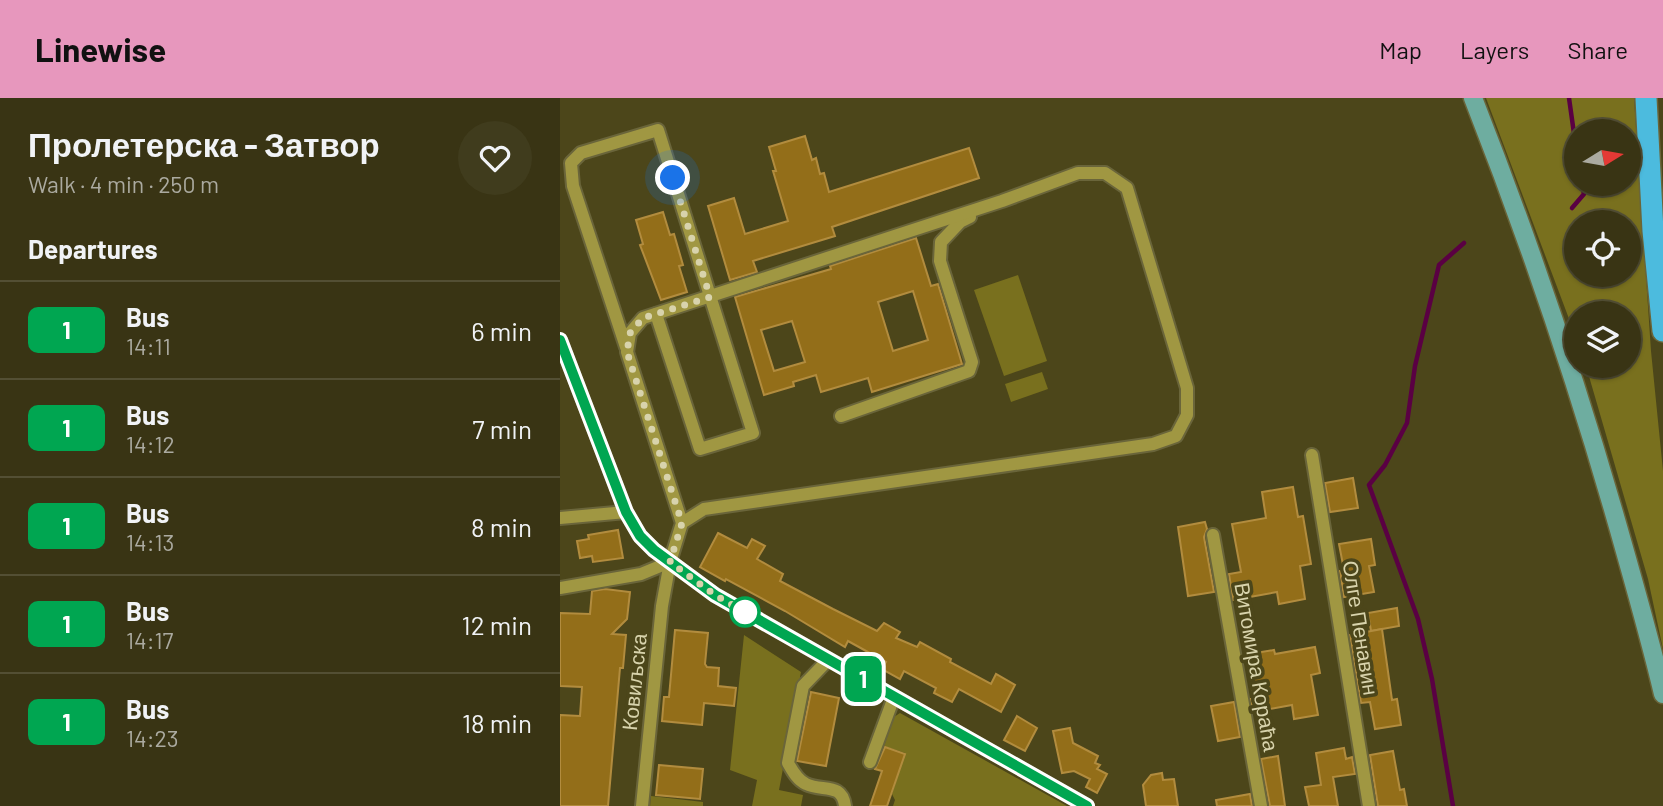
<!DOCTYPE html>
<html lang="en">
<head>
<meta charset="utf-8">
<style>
  :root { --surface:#393414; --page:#403c1d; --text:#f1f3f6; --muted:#abaaa0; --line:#534f34; --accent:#e797bd }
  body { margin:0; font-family:Barlow,sans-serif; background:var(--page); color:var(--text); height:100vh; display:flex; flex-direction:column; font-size:26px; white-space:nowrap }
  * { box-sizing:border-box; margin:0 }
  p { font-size:23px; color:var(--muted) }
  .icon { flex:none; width:38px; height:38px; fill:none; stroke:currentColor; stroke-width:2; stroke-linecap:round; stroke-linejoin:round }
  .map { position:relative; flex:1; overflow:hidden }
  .drawer { display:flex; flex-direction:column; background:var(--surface); width:560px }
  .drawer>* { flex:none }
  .badge { padding:0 14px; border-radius:10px; font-size:24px; line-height:46px }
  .needle { width:46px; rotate:79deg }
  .controls { position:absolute; left:1004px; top:21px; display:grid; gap:14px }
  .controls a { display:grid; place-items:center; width:77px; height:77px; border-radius:50%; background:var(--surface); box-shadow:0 2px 5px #0004,0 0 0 2px var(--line); font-size:35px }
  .you { position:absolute; width:35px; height:35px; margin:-18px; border:5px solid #fff; border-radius:50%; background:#1a73e8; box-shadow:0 0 0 10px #1a73e833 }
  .map>.badge { position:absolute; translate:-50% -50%; box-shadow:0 0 0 4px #fff }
  h2 { padding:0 28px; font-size:26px; line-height:63px }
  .round { display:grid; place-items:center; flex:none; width:74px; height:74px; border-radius:37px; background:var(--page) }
  .head { display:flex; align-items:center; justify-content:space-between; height:119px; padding:0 28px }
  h1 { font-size:33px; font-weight:700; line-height:52px }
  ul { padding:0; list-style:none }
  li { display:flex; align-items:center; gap:21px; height:98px; padding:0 28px; border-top:2px solid var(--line) }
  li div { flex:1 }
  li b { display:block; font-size:26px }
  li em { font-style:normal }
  li .badge { min-width:77px; font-weight:700; text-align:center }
  header { display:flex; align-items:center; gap:42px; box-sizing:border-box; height:98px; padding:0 35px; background:var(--accent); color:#111 }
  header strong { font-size:33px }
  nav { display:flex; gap:38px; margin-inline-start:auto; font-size:24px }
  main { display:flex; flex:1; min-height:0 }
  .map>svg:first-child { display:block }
  .green { fill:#79701e; fill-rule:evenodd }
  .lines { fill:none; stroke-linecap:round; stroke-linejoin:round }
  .stream { stroke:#5a0043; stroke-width:4.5 }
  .building { fill:#936e19; stroke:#b28c3e; stroke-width:2; fill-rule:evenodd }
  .minor-casing { stroke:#6a653a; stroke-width:16 }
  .major-casing { stroke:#6a653a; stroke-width:21 }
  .highway-casing { stroke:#6a653a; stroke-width:24 }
  .minor { stroke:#a09742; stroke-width:12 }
  .major { stroke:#6eada0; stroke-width:18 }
  .highway { stroke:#4cbbde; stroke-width:21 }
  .line-casing { stroke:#fff; stroke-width:16 }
  .line { stroke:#00a651; stroke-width:10 }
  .walk { stroke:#d8d3ac; stroke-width:7; stroke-dasharray:0 12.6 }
  .stop-dot { fill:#fff; stroke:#00a651; stroke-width:3.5 }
  .labels { text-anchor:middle; stroke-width:7; stroke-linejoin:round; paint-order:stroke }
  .street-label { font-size:21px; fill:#d8d3ac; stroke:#4c461a }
</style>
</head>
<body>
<header>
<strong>Linewise</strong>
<nav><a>Map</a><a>Layers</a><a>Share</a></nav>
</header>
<main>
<section class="drawer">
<div class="head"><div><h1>Пролетерска - Затвор</h1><p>Walk · 4 min · 250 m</p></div><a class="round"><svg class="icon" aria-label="heart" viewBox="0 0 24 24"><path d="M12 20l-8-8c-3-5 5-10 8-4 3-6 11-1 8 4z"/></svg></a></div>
<h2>Departures</h2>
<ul>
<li><span class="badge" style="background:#00a651;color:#fff">1</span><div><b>Bus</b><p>14:11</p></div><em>6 min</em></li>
<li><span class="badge" style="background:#00a651;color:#fff">1</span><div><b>Bus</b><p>14:12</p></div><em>7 min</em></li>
<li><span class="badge" style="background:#00a651;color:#fff">1</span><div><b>Bus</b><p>14:13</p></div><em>8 min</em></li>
<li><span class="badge" style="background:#00a651;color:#fff">1</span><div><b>Bus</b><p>14:17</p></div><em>12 min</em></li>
<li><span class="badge" style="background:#00a651;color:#fff">1</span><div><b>Bus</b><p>14:23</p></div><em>18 min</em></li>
</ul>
</section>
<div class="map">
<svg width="1103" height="708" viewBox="0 0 1103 708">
  <rect width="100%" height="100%" fill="#4c461a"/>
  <g class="green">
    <path d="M926,0H1074L1091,253L1103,373V551L1088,481L1026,268H1069V215H1017V242ZM1017,33H1069V86H1017ZM1017,124H1069V177H1017Z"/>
    <path d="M458,177L487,263L444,278L414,192Z"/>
    <path d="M482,274L488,291L451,304L445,286Z"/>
    <path d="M184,537L241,574L219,692L243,697L241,708H192L197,682L170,672Z"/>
    <path d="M340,615L507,708H333L335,702L332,696L345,655L324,648L334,619Z"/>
    <path d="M91,698L143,704V708H90Z"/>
  </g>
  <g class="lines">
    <g class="stream">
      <path d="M1009,0L1017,57"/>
      <path d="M1012,110L1024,96L1022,86"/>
      <path d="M893,708L872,581L858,521L809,387L825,367L847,325L855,268L879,167L904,145"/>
    </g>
  </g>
  <g class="building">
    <path d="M245,38L252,62L256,60L260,76L264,75L269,94L409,50L419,80L272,129L275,138L193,163L197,174L170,182L148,108L174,100L185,136L228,123L213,73H216L209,49Z"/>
    <path d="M103,114L110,137L114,136L123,167L119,168L127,194L101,202L80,147L83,146L76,122Z"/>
    <path d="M356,140L371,188L378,186L402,266L312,294L308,280L261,294L256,277L233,284L234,288L204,297L175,199L271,171L270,168ZM353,193L368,242L333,253L318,204ZM232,223L245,264L214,273L201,232Z"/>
    <path d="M793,380L798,410L770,414L765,385Z"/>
    <path d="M733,389L738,419L743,418L751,466L740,468L745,501L719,506L717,494L673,502L669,476L681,474L672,426L706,420L702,394Z"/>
    <path d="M645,424L647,431L644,439L654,494L628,498L618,429Z"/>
    <path d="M58,432L63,460L33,464L32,458L20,460L17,443L29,441L28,437Z"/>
    <path d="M158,435L187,450L192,441L205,448L197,461L223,476L220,483L273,511L317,533L324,525L340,534L336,540L357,549L360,544L391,561L390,564L431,586L436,576L455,587L441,614L399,591L392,604L374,595L376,590L344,573L340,581L322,571L326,564L288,543L285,549L225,513L166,481L165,483L140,469Z"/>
    <path d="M811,441L815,467L809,468L814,494L784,499L780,473L784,472L779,446Z"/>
    <path d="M45,491L70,494L67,521L52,536L66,537L63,570H60L48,708H0V617L20,618L22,589L0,588V515L30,516L32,493Z"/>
    <path d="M837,510L839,528L811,533L808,515Z"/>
    <path d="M822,531L832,602L837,601L841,627L815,631L810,604L801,605L790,537Z"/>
    <path d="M115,532L148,535L145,566L147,569L159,570L158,588L176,590L174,608L144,605L142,627L102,623L104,599H109Z"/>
    <path d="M755,549L760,575L751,577L758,617L734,621L732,607L693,614L691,601H694L692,592L695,591L689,556L714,552L715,556Z"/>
    <path d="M251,594L279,600L266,668L237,663Z"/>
    <path d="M674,604L680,639L658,643L651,608Z"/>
    <path d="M457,618L477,630L465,653L444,642Z"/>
    <path d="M510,630L513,645L538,658L535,665L540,667L537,671L547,676L537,695L526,689L530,681L514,673L502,675L493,633Z"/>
    <path d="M325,649L345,656L327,708H310L322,673L315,671Z"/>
    <path d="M784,650L786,661L792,659L795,676L773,679L778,708H749L745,689L761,687L756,655Z"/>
    <path d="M833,653L840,692L844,691L847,708H818L810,657Z"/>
    <path d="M718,658L725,708H710L701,661Z"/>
    <path d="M99,667L143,671L140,701L96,697Z"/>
    <path d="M602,675L603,682L614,681L618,708H586L583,687L591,677Z"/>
    <path d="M690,696L692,708H657L656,702Z"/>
  </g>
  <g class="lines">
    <defs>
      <g id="minor">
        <path d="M0,242L66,414L80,438L94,452L155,497L527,708"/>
        <path d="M66,249L13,88L11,65L21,55L98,32L193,335L140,351L96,216"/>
        <path d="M281,318L409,273L412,264L380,163L381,144L400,124L410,119"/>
        <path d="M752,357L809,708"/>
        <path d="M0,420L66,414"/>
        <path d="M653,437L701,708"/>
        <path d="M0,490L81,476L110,464"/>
        <path d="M268,562L243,588L228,665C232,672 237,682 246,686C262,694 282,684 285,708"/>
        <path d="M310,664L334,599"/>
        <path d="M82,708L102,508L110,464L122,425L67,254L70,235L83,220L442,103L518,75H545L567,90L627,290V317L616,338L593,346L144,411L122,425"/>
      </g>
      <path id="major" d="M913,0C972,150 1023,303 1066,457C1079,503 1092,549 1103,596"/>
      <path id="highway" d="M1086,0L1093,133L1103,233"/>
    </defs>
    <use href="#minor" class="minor-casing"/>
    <use href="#major" class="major-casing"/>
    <use href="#highway" class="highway-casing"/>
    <use href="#minor" class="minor"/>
    <use href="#major" class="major"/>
    <use href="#highway" class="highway"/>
  </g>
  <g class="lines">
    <defs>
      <path id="line" d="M0,242L66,414L80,438L94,452L155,497L527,708"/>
    </defs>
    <use href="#line" class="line-casing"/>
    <use href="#line" class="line"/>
    <path class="walk" d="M113,80L150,199L83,220L70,235L67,254L122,425L110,464L155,497L192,518L185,514"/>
  </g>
  <circle class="stop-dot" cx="185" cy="514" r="14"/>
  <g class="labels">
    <g class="street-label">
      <text transform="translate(800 530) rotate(81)" y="7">Олге Пенавин</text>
      <text transform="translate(696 569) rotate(80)" y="7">Витомира Кораћа</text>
      <text transform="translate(75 584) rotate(-84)" y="7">Ковиљска</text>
    </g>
  </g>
</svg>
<div class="controls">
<a><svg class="needle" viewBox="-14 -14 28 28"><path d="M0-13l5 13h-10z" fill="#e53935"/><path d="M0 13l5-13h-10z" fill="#abaaa0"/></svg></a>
<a><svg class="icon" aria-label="locate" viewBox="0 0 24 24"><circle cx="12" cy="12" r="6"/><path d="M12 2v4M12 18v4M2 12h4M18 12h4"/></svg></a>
<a><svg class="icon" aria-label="layers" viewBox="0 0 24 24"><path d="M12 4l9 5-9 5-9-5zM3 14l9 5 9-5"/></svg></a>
</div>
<div class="you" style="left:113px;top:80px"></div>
<b class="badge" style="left:303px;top:581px;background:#00a651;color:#fff">1</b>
</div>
</main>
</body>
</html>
